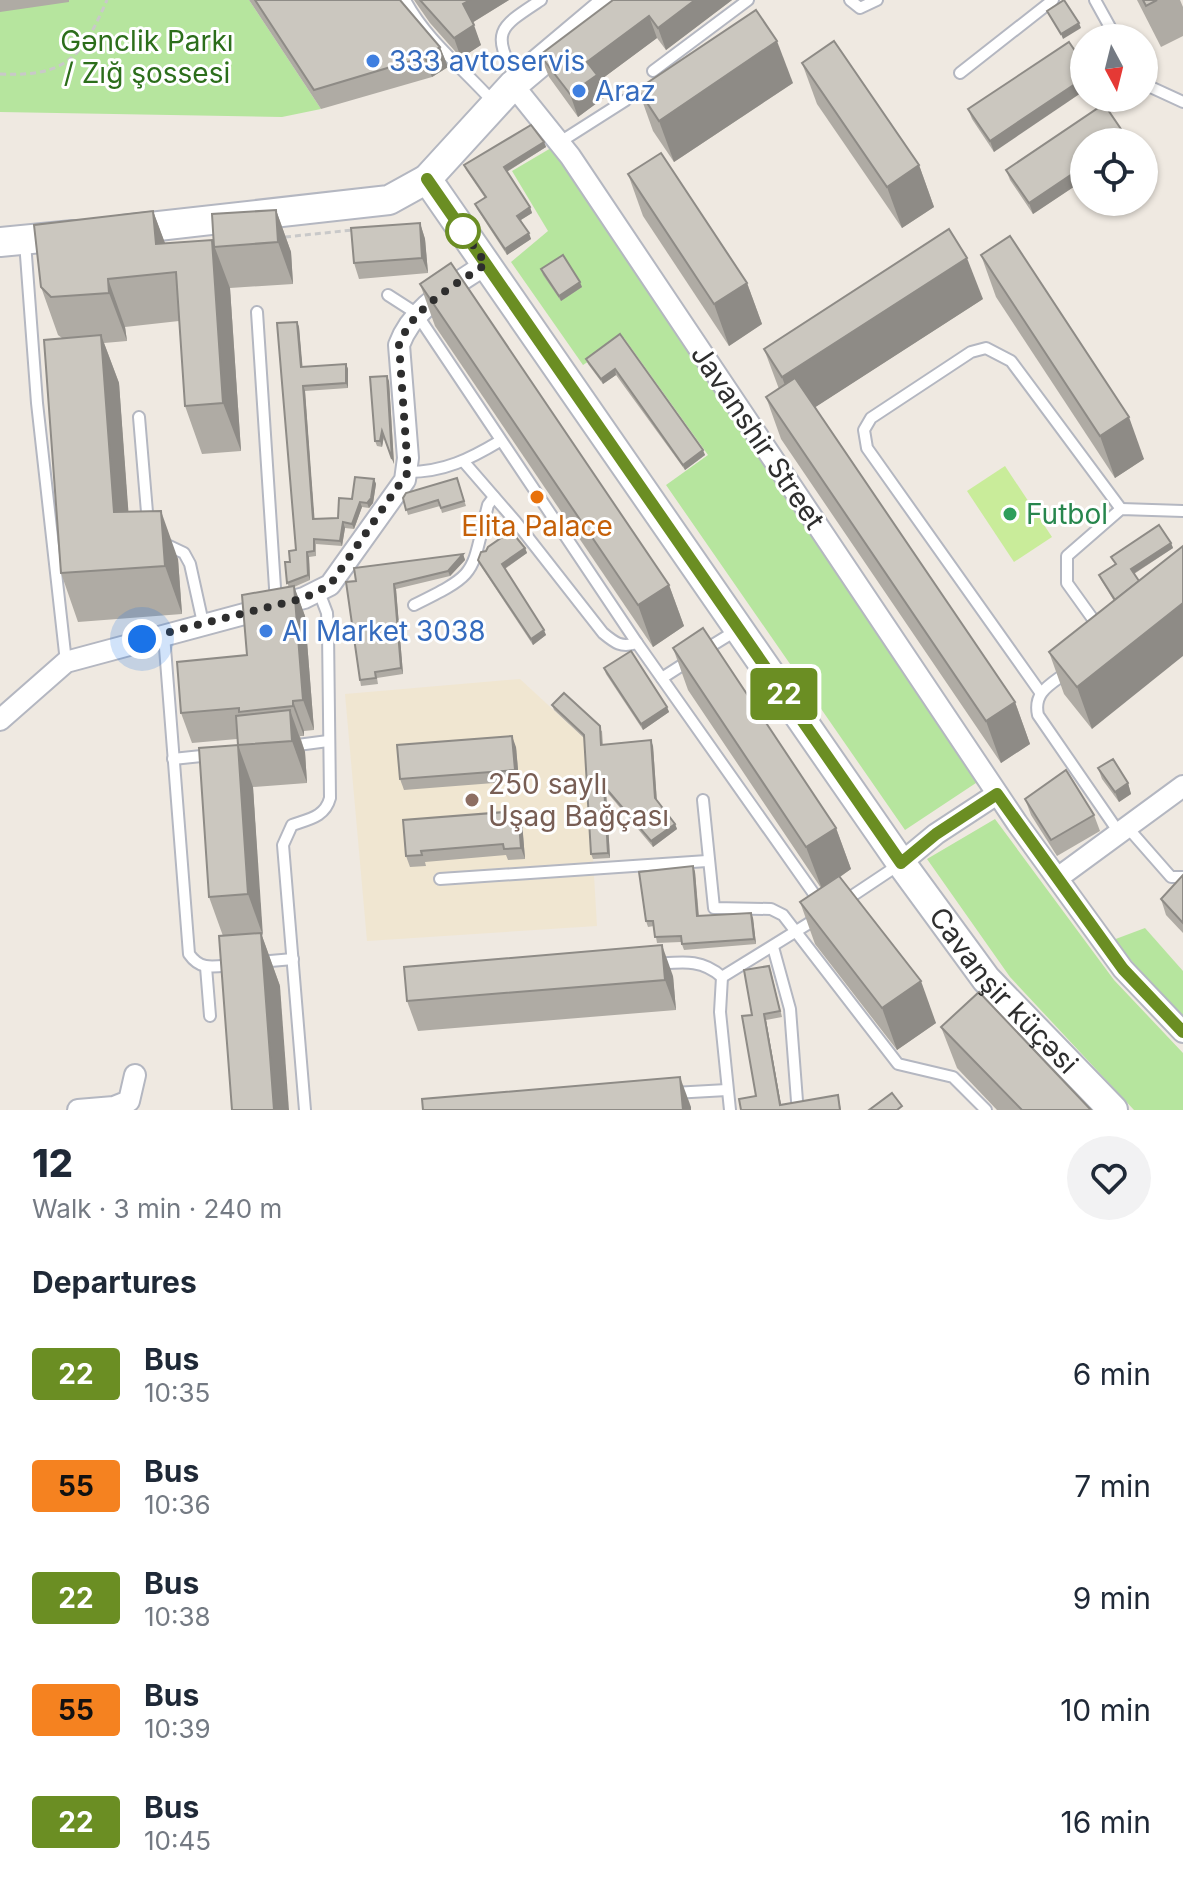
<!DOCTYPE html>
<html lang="en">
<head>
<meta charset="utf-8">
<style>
  :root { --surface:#fff; --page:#f2f2f3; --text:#1f2937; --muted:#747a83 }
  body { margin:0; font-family:Inter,sans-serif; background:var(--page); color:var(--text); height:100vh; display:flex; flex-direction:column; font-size:30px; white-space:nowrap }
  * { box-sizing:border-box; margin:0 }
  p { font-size:26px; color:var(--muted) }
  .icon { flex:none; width:44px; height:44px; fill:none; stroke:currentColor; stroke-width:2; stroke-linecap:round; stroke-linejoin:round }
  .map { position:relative; height:1110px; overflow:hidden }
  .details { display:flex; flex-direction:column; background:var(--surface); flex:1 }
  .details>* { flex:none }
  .badge { padding:0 16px; border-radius:6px; font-size:28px; line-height:52px }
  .needle { width:52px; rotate:173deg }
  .buttons { position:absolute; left:1070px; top:24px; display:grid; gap:16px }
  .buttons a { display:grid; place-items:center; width:88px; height:88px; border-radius:50%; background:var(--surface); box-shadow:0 2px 6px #0004; font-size:40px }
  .you { position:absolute; width:40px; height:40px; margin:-20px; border:6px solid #fff; border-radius:50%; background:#1a73e8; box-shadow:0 0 0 12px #1a73e833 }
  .map>.badge { position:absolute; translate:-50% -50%; box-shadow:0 0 0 4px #fff }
  h2 { padding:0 32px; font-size:30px; line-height:72px }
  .round { display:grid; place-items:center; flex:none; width:84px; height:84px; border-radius:42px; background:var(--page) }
  .headline { display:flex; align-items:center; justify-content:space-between; height:136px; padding:0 32px }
  h1 { font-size:38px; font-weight:800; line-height:60px }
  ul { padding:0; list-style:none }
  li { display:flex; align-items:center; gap:24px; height:112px; padding:0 32px }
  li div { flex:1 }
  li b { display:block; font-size:30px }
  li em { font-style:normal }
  li .badge { min-width:88px; font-weight:700; text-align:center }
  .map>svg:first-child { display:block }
  .education { fill:#f0e6d1 }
  .green { fill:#b6e59e }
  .pitch { fill:#c9ec9a }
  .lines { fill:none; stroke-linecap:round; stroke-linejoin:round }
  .lane-casing { stroke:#b4b7c1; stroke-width:14 }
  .street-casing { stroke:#b4b7c1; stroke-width:24 }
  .secondary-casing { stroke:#b4b7c1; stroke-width:32 }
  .path { stroke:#c9c9c9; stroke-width:3; stroke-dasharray:6 4; stroke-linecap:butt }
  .lane { stroke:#fff; stroke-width:10 }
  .street { stroke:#fff; stroke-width:20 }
  .secondary { stroke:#fff; stroke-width:28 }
  .wall { fill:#afaba4 }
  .shaded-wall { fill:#8e8b86 }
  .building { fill:#cbc7bf; stroke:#8e8b86; stroke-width:2 }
  .line-casing { stroke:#fff; stroke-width:18 }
  .line { stroke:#6b8e23; stroke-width:12 }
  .walk { stroke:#2e2e2e; stroke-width:8; stroke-dasharray:0 14.4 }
  .shop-dot { fill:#3f7fe0; stroke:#fff; stroke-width:3 }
  .stop-dot { fill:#fff; stroke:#6b8e23; stroke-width:4 }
  .food-dot { fill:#e8710a; stroke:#fff; stroke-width:3 }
  .leisure-dot { fill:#2e9e5b; stroke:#fff; stroke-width:3 }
  .education-dot { fill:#8d6e63; stroke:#fff; stroke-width:3 }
  .labels { text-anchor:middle; stroke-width:6; stroke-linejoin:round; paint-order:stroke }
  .park-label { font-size:28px; fill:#2c6e1b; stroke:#fff }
  .shop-label { font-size:28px; fill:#366cbe; stroke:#fff; text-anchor:start }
  .street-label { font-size:28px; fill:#2e2e2e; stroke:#fff }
  .leisure-label { font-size:28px; fill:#27864d; stroke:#fff; text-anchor:start }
  .food-label { font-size:28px; fill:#c56008; stroke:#fff }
  .education-label { font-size:28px; fill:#785e54; stroke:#fff; text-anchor:start }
</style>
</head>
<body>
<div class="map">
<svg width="1183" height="1110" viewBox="0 0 1183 1110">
  <rect width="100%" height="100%" fill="#efe9e1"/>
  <path class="education" d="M520,679L586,740L597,926L367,941L345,694Z"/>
  <g class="green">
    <path d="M0,0H249L321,109L282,117L0,112Z"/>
    <path d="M551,148L982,779L905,830L666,485L708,455L624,338L583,365L511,262L548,231L512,171Z"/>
    <path d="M995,819L1114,980L1183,1053V1110H1134L1010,977L927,859Z"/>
    <path d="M1145,928L1183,971V1019L1113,940Z"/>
  </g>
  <path class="pitch" d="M1005,466L1052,537L1014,562L967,491Z"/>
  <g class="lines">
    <defs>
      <g id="lane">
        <path d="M405,0C426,40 464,69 494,103"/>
        <path d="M850,0L860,8L877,0"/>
        <path d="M1095,0L1116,38"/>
        <path d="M653,71L748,0"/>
        <path d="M960,73L1053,0"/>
        <path d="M516,77C490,31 500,27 541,0"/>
        <path d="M1144,84L1183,102"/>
        <path d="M560,142L626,100"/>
        <path d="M25,242L37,403L66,662"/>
        <path d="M388,295L416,313L637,643L819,901"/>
        <path d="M257,312L276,603"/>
        <path d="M139,417L148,524"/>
        <path d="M464,462L516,522L603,633C615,643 621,648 637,643"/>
        <path d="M408,472C444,472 470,459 500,441"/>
        <path d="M165,544L184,553L190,564L203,623"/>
        <path d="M414,605C481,572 470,575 488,505L494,497"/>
        <path d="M1100,629L1067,583V556L1121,509L1183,511"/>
        <path d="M164,635L189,954C200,970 212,967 231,965"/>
        <path d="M703,651L737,630"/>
        <path d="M1067,672C1050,685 1033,692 1038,715L1120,834"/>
        <path d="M662,678L690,660"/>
        <path d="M1040,692L867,448L864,430L871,418L971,352L986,348L1011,361L1121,509"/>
        <path d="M290,746L328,741"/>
        <path d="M173,759L211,755"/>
        <path d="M703,800L714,908L771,909L783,915L898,1064L953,1077L986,1110"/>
        <path d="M1128,828L1171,877H1183"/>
        <path d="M440,879L707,861"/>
        <path d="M843,902L900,864"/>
        <path d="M773,947L790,1009L797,1101"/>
        <path d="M259,962L293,959"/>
        <path d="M658,964C683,962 702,959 722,977L819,917"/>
        <path d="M206,967L210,1016"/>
        <path d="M722,977L720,1012L730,1110"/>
        <path d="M673,1093L727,1090"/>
        <path d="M305,1110L283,845L292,825C309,819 325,817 330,798L328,632L327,613L319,592"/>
      </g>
      <g id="street">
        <path d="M513,85L570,156L1017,823L1123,969L1183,1032"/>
        <path d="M0,720L66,662L304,598L330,585L405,480L408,458L399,345C413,306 453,287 486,264"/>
        <path d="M901,863L936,834L997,794"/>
        <path d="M1059,877L1183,786"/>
        <path d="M78,1110L114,1107L129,1101L135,1075"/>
      </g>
      <g id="secondary">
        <path id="s1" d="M427,179L901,863L986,979L1113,1110"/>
        <path d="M123,230L389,200L427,179L513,85L614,0"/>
        <path d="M0,242L73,235"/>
      </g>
    </defs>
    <use href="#lane" class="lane-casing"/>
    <use href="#street" class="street-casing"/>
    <use href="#secondary" class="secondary-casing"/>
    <g class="path">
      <path d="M0,74C67,77 82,57 107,0"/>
      <path d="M285,237L353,230"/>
    </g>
    <use href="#lane" class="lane"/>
    <use href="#street" class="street"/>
    <use href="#secondary" class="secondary"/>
  </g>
  <g class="wall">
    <path d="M0,0H69V2L0,12Z"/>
    <path d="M249,0H400L440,47L448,67L432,77L321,109Z"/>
    <path d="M414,0H509L472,23L481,45L461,58L430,23Z"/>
    <path d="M613,0H732L666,50L657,38L599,81L605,97L578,117L549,77L540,55Z"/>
    <path d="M1137,0H1180L1183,7V36L1161,47Z"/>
    <path d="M1069,42L994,152L972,119L968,109Z"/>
    <path d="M802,63L919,165L934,207L902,228L817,104Z"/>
    <path d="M793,83L674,162L653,131L638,89Z"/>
    <path d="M1104,104L1128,142H1084V180L1033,214L1010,180L1006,170Z"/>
    <path d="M544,142L546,147L507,172L530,207L532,213L521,220L531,239L507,255L477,209L475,204L485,198L466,170L464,165Z"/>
    <path d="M628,174L747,283L762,324L729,346L643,216Z"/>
    <path d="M276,210L291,252L293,284L230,288L241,451L202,454L185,406L179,321L125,327L127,341L104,343L119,383L128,512L178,559L182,614L78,622L61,573L62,338L58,335L41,287L153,211L165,244L212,240L214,247Z"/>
    <path d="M420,223L425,239L428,273L359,279L354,263Z"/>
    <path d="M981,255L1144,459L1115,478L996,297Z"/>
    <path d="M541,269L582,287L561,301L543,275Z"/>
    <path d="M420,284L669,585L684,626L653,647L435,326Z"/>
    <path d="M983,299L815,407L1015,702L1030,744L1001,763L781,439L766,397L779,389L764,349Z"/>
    <path d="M297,322L299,327L302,367L346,364L348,369V388L305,391L314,519L338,518L352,499L374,479L376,484L373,503L369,508L362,507L354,529L345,528L342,546L316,544V556L309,557L310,580L294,587L305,616L314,730L304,731V736H300L305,752L307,783L253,787L262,936L280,986L223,936L209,897L238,745L237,739L192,743L181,713L247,655L289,587L287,583L290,562L296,550Z"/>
    <path d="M620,334L705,455L685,470L616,375L603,384L588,364L586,359Z"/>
    <path d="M389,381L394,464L384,436L382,447L377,446L375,441Z"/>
    <path d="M457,478L466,506L442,513L440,506L408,515L403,498Z"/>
    <path d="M1171,543L1173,548L1134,574L1092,729L1064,694L1049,652L1114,601L1101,580L1099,575L1115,564L1111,557Z"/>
    <path d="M525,548L527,553L505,569L546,635L533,645L480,565L478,560Z"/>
    <path d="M463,554L465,560L450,576L396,589L403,674L377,678L378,684L361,686L360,680L356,581Z"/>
    <path d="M673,648L836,828L851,869L840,877L936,1023L897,1050L815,944L800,902L821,888L688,690Z"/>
    <path d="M604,668L667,707L669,712L643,730L606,674Z"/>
    <path d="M552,705L602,731L603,745L653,746L657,801L675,824L677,829L653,847L606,791L610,858L593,859L591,854L584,738L554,710Z"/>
    <path d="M516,747L519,781L404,790L400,779Z"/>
    <path d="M1098,768L1128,783L1131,794L1119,802L1102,779Z"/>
    <path d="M1025,799L1094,815L1100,831L1057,856L1031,815Z"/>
    <path d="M518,811L522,822L525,859L508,860L506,855L425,862L426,866L410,867L406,856Z"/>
    <path d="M693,866L695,872L699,916L753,918L756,944L684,950L681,942L657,943L654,926L648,927L646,921Z"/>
    <path d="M1183,875V933L1166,915L1161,899Z"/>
    <path d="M771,971L782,1017L766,1020L781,1105L838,1095L841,1110H741L756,1096L752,1015Z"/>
    <path d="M673,976L676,1010L418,1031L407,1001Z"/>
    <path d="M941,1027L1091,1110H997L957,1068Z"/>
  </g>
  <g class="shaded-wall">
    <path d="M470,0H509L470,24L463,4Z"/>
    <path d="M695,0H732L666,50L658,28Z"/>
    <path d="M649,16L657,38L599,81L605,97L578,117L570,94L587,62Z"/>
    <path d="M1079,23L1081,28L1063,39L1061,34Z"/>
    <path d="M474,25L481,45L461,58L454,38Z"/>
    <path d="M777,41L793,83L674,162L659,121Z"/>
    <path d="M440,47L448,67L432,77L424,57Z"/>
    <path d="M1084,78V91L994,152L990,141Z"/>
    <path d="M544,142L546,147L506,172L504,167Z"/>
    <path d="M919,165L934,207L902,228L887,187Z"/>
    <path d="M1084,166V180L1033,214L1029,203Z"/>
    <path d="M530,207L532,213L519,221L517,216Z"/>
    <path d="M276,210L291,252L293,284L278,242Z"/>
    <path d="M153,211L171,259L156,244Z"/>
    <path d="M420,223L425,239L428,273L422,258Z"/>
    <path d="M529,233L531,239L507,255L505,249Z"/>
    <path d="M212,240L230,288L241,451L223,403Z"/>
    <path d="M967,258L983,299L797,419L782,377Z"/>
    <path d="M108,279L125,327L127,341L109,293Z"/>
    <path d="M580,282L582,287L561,301L559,296Z"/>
    <path d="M747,283L762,324L729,346L714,304Z"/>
    <path d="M297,322L299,327L303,372L301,367Z"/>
    <path d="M101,335L119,383L132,560L114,512Z"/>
    <path d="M346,364L348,369V388L346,383Z"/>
    <path d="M615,369L616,375L603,384L601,379Z"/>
    <path d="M387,376L389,381L394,464L392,459Z"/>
    <path d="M303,386L305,391L315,525L313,519Z"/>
    <path d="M1129,417L1144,459L1115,478L1100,436Z"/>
    <path d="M382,431L384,436L382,447L380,441Z"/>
    <path d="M703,450L705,455L685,470L683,465Z"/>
    <path d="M374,479L376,484L373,503L369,508L367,503Z"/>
    <path d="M360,502L362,507L354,529L352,524Z"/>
    <path d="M161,511L178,559L182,614L165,566Z"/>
    <path d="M343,522L345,528L342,546L340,541Z"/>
    <path d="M1171,543L1173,548L1133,574L1131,569Z"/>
    <path d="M525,548L527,553L504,569L502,564Z"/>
    <path d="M307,552L309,557L310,580L308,575Z"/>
    <path d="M463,554L465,560L450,576L448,571Z"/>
    <path d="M394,584L396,589L403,674L401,668Z"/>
    <path d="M669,585L684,626L653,647L638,605Z"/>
    <path d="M294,586L305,616L314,730L303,700Z"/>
    <path d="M1183,603V656L1092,729L1077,687Z"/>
    <path d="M544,630L546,635L533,645L531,639Z"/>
    <path d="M293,701L304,731V736L293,706Z"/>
    <path d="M1015,702L1030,744L1001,763L986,721Z"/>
    <path d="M667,707L669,712L643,730L641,724Z"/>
    <path d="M290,710L305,752L307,783L292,741Z"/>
    <path d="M512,736L516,747L519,781L515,770Z"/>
    <path d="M651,740L653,746L657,804L655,798Z"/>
    <path d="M238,745L253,787L263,936L248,894Z"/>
    <path d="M1128,783L1131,794L1119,802L1115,792Z"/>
    <path d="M604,786L606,791L610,858L608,853Z"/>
    <path d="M518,811L522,822L525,859L521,848Z"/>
    <path d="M675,824L677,829L653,847L651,841Z"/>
    <path d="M836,828L851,869L822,889L806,847Z"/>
    <path d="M693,866L695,872L699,922L697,916Z"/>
    <path d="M751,913L753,918L756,944L754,939Z"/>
    <path d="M261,933L280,986L289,1110H274Z"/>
    <path d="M662,945L673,976L676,1010L665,980Z"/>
    <path d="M921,981L936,1023L897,1050L882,1008Z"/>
    <path d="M764,1014L766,1020L782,1110L780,1105Z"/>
    <path d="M680,1077L691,1107V1110H683Z"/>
  </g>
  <g class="building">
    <path d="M255,0H400L440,47L424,57L314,90Z"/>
    <path d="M420,0H470L463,4L474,25L454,38Z"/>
    <path d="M613,0H695L658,28L649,16L587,62L597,75L570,94L540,55Z"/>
    <path d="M1064,0L1079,23L1061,34L1047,11Z"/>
    <path d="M1143,0H1157L1146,6Z"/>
    <path d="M756,10L777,41L659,121L638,89Z"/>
    <path d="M834,41L919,165L887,187L802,63Z"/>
    <path d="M1069,42L1084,64V78L990,141L968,109Z"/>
    <path d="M1104,104L1127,138L1120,142H1084V166L1029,203L1006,170Z"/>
    <path d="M531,125L544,142L504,167L530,207L517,216L529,233L505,249L475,204L486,197L464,165Z"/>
    <path d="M661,153L747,283L714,304L628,174Z"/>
    <path d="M276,210L278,242L214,247L212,214Z"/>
    <path d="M153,211L156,244L212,240L223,403L185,406L176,272L108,279L109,293L51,297L41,287L34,225Z"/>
    <path d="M420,223L422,258L354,263L351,228Z"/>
    <path d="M949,229L967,258L782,377L764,349Z"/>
    <path d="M1010,236L1129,417L1100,436L981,255Z"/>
    <path d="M563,255L580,282L559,296L541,269Z"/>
    <path d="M451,263L669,585L638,605L420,284Z"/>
    <path d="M297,322L301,367L346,364V383L303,386L313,519L338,518L339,498L352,499L355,477L374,479L371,498L367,503L360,502L352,524L343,522L340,541L314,539V551L307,552L308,575L287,583L285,562H290L289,551L296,550L277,323Z"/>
    <path d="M620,334L703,450L683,465L615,369L601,379L586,359Z"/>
    <path d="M101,335L114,512L161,511L165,566L61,573L44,340Z"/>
    <path d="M387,376L392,459L382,431L380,441H375L370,377Z"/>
    <path d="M795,378L1015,702L986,721L766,397Z"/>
    <path d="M457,478L464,501L441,508L438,500L406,510L403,498L406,493Z"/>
    <path d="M1159,525L1171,543L1131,569L1139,581L1115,600L1099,575L1116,564L1111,557Z"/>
    <path d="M511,531L525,548L502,564L544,630L531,639L478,560L481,552L486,551L488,547Z"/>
    <path d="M1183,546V603L1077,687L1049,652Z"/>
    <path d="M463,554L448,571L394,584L401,668L375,672L376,678L360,680L346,582L356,581L354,568Z"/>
    <path d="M294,586L303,700L293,701V706L239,712V708L181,713L177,662L247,655L242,595Z"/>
    <path d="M703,628L836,828L806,847L673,648Z"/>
    <path d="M631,651L667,707L641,724L604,668Z"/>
    <path d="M564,693L600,726L601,745L651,740L655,798L675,824L651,841L604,786L608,853L591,854L584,735L552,705Z"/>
    <path d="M290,710L292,741L238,745L236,716Z"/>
    <path d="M512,736L515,770L400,779L397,745Z"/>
    <path d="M238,745L248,894L209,897L199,748Z"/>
    <path d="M1113,759L1128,783L1115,792L1098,768Z"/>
    <path d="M1066,770L1094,815L1051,840L1025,799Z"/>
    <path d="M518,811L521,848L504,849L503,844L421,851L422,855L406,856L403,820Z"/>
    <path d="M693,866L697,916L751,913L754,939L682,944L681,936L655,937L653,921H646L639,872Z"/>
    <path d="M1183,875V923L1161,899Z"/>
    <path d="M839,876L921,981L882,1008L800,902Z"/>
    <path d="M261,933L274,1110H232L219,936Z"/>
    <path d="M662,945L665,980L407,1001L404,967Z"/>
    <path d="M769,966L780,1011L764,1014L780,1105L838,1095L840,1110H741L739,1099L756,1096L742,1016L752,1015L744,970Z"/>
    <path d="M979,992L1091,1110H1022L941,1027Z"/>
    <path d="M680,1077L683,1110H423L422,1099Z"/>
    <path d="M892,1093L902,1106L897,1110H869Z"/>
  </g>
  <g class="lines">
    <defs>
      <path id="line" d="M427,179L901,863L936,834L997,794L1123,969L1183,1032"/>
    </defs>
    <use href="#line" class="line-casing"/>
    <use href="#line" class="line"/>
    <path class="walk" d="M142,639L304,598L330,585L408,472L399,345C413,306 453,287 486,264L457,222L463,231"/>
  </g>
  <g class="shop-dot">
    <circle cx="373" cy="61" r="8"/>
    <circle cx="579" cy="91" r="8"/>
    <circle cx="266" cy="631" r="8"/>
  </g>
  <circle class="stop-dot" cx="463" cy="231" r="16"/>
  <circle class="food-dot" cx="537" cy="497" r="8"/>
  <circle class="leisure-dot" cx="1010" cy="514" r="8"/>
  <circle class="education-dot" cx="472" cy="800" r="8"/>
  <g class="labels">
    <g class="park-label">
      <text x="147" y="51">Gənclik Parkı<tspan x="147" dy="32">/ Zığ şossesi</tspan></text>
    </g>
    <g class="shop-label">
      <text x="389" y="71">333 avtoservis</text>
      <text x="595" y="101">Araz</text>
      <text x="282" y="641">Al Market 3038</text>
    </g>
    <g class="street-label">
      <text transform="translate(758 437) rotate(56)" y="10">Javanshir Street</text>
      <text dy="10" stroke="none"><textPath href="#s1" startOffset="996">Cavanşir küçəsi</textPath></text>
    </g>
    <g class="leisure-label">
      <text x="1026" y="524">Futbol</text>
    </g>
    <g class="food-label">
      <text x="537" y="536">Elita Palace</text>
    </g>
    <g class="education-label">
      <text x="488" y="794">250 saylı<tspan x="488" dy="32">Uşag Bağçası</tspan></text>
    </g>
  </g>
</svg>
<div class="buttons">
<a><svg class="needle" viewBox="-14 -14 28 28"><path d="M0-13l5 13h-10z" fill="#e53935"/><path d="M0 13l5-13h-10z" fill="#747a83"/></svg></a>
<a><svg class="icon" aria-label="locate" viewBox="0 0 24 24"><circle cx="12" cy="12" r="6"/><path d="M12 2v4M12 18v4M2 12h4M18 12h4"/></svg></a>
</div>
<div class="you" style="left:142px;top:639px"></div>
<b class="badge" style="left:784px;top:694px;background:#6b8e23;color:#fff">22</b>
</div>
<section class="details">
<div class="headline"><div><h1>12</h1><p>Walk · 3 min · 240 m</p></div><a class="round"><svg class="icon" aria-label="heart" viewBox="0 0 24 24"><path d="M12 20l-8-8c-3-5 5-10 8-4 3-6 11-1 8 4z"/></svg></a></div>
<h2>Departures</h2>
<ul>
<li><span class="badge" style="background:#6b8e23;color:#fff">22</span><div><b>Bus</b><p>10:35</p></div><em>6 min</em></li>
<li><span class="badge" style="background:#f58220;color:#111">55</span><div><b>Bus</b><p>10:36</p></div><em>7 min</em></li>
<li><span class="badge" style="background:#6b8e23;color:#fff">22</span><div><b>Bus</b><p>10:38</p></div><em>9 min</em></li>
<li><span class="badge" style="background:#f58220;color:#111">55</span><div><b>Bus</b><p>10:39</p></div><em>10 min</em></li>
<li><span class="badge" style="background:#6b8e23;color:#fff">22</span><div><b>Bus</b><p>10:45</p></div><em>16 min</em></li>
</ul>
</section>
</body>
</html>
